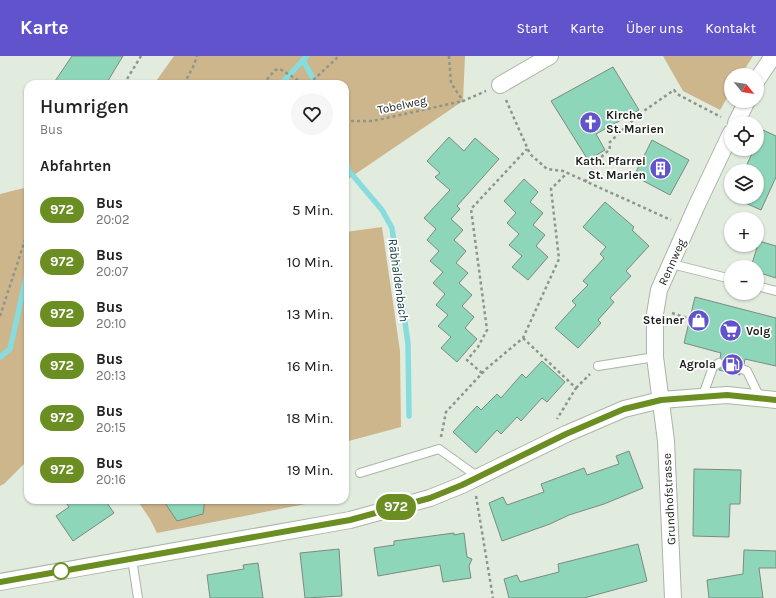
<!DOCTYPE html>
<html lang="de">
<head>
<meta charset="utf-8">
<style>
  :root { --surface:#fff; --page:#f6f6f6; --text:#222; --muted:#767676; --accent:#6153cc }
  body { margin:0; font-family:Karla,sans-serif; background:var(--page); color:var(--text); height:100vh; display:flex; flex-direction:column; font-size:15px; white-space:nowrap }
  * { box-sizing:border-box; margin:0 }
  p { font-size:13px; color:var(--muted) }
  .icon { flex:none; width:22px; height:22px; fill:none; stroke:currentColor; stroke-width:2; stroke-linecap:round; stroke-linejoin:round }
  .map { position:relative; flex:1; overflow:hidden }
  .details { position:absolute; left:24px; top:24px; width:325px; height:424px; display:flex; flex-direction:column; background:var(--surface); border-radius:12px; box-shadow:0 1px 3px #0004 }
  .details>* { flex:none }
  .badge { padding:0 8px; border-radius:13px; font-size:14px; line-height:26px }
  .needle { width:26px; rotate:120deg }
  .controls { position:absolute; left:724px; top:12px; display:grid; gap:8px }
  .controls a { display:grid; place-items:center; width:40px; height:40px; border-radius:50%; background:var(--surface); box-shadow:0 1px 3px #0004; font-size:20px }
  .map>.badge { position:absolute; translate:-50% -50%; box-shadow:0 0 0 2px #fff }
  h2 { padding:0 16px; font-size:15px; line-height:36px }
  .round { display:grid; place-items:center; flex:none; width:42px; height:42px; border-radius:21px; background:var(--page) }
  .overview { display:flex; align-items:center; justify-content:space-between; height:68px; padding:0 16px }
  h1 { font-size:19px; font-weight:600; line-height:30px }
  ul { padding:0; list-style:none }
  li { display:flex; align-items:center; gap:12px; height:52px; padding:0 16px }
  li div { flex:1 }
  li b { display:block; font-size:15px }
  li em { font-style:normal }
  li .badge { min-width:44px; font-weight:700; text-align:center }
  header { display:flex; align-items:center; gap:24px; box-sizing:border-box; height:56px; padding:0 20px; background:var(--accent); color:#fff }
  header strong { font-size:19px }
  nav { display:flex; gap:22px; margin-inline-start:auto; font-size:14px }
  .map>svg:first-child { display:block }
  .green { fill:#cdb58c }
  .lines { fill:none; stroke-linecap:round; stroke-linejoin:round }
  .stream { stroke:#87ddde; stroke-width:5.5 }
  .building { fill:#8ed6b9; stroke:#7b8a83 }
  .lane-casing { stroke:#abb5a8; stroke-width:10 }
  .street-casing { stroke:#abb5a8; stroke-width:18 }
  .path { stroke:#8e968c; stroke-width:2.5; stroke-dasharray:3 3; stroke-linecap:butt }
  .lane { stroke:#fff; stroke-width:8 }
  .street { stroke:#fff; stroke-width:16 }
  .line-casing { stroke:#fff; stroke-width:9 }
  .line { stroke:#6b8e23; stroke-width:6 }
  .stop-dot { fill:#fff; stroke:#6b8e23; stroke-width:2 }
  .labels { text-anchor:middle; stroke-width:3.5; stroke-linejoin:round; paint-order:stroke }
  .street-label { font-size:12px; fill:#1c201b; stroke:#fff }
  .poi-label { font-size:12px; font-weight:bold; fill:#1c201b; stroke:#fff; text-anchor:end }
  .water-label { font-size:13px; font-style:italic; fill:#123b3c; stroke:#fff }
</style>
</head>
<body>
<header>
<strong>Karte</strong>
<nav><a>Start</a><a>Karte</a><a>Über uns</a><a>Kontakt</a></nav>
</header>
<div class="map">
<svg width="776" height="542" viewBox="0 0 776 542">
  <rect width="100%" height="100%" fill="#e1ecde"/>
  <g class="green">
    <path d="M174,0H465L463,45L345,125V28H154Z"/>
    <path d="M663,0H753L741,19H731V35L720,54L683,35Z"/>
    <path d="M28,131V404L4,428L0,430V138Z"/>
    <path d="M382,171L400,295L401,371L345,386V176Z"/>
    <path d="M137,444H326L157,477L150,463Z"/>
  </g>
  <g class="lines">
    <g class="stream">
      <path d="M303,4L316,28"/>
      <path d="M281,28L307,0"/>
      <path d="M345,103L349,115L382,154L392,172L408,288L409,360"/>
      <path d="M0,301L10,293L28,213"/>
    </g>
  </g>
  <g class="building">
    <path d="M72,0H123L106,28H53Z"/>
    <path d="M613,11L639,54L596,78L605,94L588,104L551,45Z"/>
    <path d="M763,74L776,80V121L761,154L732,141H757V115H744L754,93H757V87Z"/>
    <path d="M449,81L464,95L475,82L499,103L457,150L460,153L451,163L463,174L454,184L466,195L456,207L468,217L459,227L472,239L462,250L474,261L465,272L477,283L457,306L441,292L451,281L438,270L448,259L436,249L445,238L433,227L443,216L430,205L439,195L427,184L436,173L424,162L450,134L435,121L440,117L427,105Z"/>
    <path d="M652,84L689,104L670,139L634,120Z"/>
    <path d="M524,123L538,136L530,146L543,157L533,169L545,179L536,190L548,201L528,224L512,211L522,200L509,189L519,178L507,167L516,157L504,145Z"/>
    <path d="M605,146L634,171L632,174L649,190L626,215L631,220L610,242L614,246L598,264L601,267L578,292L555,272L576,249L572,245L588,229L583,225L604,202L600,198L606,191L583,171Z"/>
    <path d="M759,185L776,190V222L757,216V211H751Z"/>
    <path d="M695,241L776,262V310L745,303L744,308H739L737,311L740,319L719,314L724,307L720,302L721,297L684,287Z"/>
    <path d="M542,305L565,326L547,346L542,342L521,365L517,361L501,378L497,374L476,397L453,376L477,350L481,354L497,338L501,342L522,318L526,322Z"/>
    <path d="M629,395L643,432L604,448L569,459L550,468L502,485L489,447L503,441L507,449L544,436L541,428L584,412L587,419L619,408L616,400Z"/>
    <path d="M694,413L741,414L740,448H730L729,481L693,480Z"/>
    <path d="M64,444H105L114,457L73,485L56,460L69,451Z"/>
    <path d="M163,444H205L203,458L177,465Z"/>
    <path d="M454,477V479L464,477L467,501L472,503L469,510L471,522L443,526L440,509L378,520L374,492L394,489V485Z"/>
    <path d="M638,488L647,525L584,542H509L504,523L517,519L520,526L559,516L558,508Z"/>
    <path d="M339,493L342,540L305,542L300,497Z"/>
    <path d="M744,494L776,495V512H759L763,542H709L707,524L743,518Z"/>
    <path d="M258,507L263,542H210L207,519L244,513L243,509Z"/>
  </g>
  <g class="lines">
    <defs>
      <g id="lane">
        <path d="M672,208L731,223"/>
        <path d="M757,230L776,235"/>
        <path d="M598,310L655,301"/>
        <path d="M742,313L747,315L760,342"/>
        <path d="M703,339L713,311L719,307"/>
        <path d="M360,417L439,393L478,421"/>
        <path d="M132,503L138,542"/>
      </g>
      <g id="street">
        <path d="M757,24L773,0"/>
        <path d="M500,29L550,0"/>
        <path d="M736,67L747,45"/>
        <path d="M0,526L350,464L430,442L462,429L566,378L624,353L661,344L727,339L776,344"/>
        <path d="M673,542L666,385L655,301V258L659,234L696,151L731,77"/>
      </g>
    </defs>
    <use href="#lane" class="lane-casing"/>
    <use href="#street" class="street-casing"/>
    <g class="path">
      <path d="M449,0L451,27L463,45L486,35"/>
      <path d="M124,28L141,0"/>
      <path d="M184,28L194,9L197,0"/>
      <path d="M263,28L275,14L280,13L304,28"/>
      <path d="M309,28L339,0"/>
      <path d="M506,44L530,98L547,113L563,115L671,164"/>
      <path d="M345,65H373L463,45"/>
      <path d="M585,126L598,104L610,93L609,87L638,59L674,34L677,38L721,61"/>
      <path d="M672,257L690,263"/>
      <path d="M0,260L28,175"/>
      <path d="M523,282L576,332L557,363"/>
      <path d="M482,317L467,304L478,291L487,274L471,153L527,93"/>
      <path d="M576,332L590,318"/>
      <path d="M441,381L446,356L486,313L523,282L559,203L551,133L567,117"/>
      <path d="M476,440L493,542"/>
    </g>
    <use href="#lane" class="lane"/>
    <use href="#street" class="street"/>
  </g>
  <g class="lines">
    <defs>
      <path id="line" d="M0,526L350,464L430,442L462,429L566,378L624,353L661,344L727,339L776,344"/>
    </defs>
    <use href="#line" class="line-casing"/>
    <use href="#line" class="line"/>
  </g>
  <defs>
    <symbol id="church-disc" viewBox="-11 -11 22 22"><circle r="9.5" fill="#6153cc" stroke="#fff"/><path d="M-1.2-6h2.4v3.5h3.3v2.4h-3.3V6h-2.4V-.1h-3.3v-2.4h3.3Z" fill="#fff"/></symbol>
    <symbol id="building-disc" viewBox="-11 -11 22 22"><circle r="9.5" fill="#6153cc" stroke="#fff"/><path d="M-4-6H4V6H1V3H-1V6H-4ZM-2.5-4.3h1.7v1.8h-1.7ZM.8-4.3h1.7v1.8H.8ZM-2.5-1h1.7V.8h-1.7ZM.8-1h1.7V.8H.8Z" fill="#fff"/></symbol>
    <symbol id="shop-disc" viewBox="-11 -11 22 22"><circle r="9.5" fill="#6153cc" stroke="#fff"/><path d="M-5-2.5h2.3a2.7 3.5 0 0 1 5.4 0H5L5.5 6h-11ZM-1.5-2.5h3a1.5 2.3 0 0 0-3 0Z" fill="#fff"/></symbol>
    <symbol id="supermarket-disc" viewBox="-11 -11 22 22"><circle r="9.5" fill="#6153cc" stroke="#fff"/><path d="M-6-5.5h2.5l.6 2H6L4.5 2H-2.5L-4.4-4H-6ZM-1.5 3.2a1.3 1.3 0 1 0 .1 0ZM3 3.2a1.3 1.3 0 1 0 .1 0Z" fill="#fff"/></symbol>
    <symbol id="fuel-disc" viewBox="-11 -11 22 22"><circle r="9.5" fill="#6153cc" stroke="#fff"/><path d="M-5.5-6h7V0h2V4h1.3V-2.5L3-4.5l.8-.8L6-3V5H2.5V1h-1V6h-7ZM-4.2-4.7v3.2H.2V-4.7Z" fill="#fff"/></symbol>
  </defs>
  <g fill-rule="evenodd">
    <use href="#church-disc" x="578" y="54" width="25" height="25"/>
    <use href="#building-disc" x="648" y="100" width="25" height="25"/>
    <use href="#shop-disc" x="686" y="252" width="25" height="25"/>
    <use href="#supermarket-disc" x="718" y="262" width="25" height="25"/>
    <use href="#fuel-disc" x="720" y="296" width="25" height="25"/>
  </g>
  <circle class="stop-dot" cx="61" cy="515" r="8"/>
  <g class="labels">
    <g class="street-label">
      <text transform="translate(402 49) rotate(-12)" y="4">Tobelweg</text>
      <text transform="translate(672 206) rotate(-66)" y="4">Rennweg</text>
      <text transform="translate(669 443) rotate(-93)" y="4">Grundhofstrasse</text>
    </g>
    <g class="poi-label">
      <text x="606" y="63" text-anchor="start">Kirche<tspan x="606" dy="14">St. Marien</tspan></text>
      <text x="646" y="109">Kath. Pfarrei<tspan x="646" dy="14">St. Marien</tspan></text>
      <text x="684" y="268">Steiner</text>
      <text x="746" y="279" text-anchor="start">Volg</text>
      <text x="716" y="312">Agrola</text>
    </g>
    <g class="water-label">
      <text transform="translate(399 224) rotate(82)" y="5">Räbhaldenbach</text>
    </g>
  </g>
</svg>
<div class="controls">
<a><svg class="needle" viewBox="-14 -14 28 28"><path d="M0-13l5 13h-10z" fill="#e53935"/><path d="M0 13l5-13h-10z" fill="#767676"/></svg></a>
<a><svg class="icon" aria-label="locate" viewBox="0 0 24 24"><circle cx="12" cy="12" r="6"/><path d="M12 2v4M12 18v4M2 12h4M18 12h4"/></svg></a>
<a><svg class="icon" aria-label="layers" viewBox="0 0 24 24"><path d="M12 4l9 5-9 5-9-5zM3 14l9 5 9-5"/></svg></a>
<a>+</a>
<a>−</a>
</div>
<b class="badge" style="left:396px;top:451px;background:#6b8e23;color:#fff">972</b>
<section class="details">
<div class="overview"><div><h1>Humrigen</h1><p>Bus</p></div><a class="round"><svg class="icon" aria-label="heart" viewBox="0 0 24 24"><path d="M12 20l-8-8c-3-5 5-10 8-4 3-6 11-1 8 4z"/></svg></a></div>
<h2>Abfahrten</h2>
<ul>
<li><span class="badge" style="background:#6b8e23;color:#fff">972</span><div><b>Bus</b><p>20:02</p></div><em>5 Min.</em></li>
<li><span class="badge" style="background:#6b8e23;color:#fff">972</span><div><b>Bus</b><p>20:07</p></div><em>10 Min.</em></li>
<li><span class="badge" style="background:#6b8e23;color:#fff">972</span><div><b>Bus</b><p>20:10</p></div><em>13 Min.</em></li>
<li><span class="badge" style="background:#6b8e23;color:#fff">972</span><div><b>Bus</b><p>20:13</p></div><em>16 Min.</em></li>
<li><span class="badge" style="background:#6b8e23;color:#fff">972</span><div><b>Bus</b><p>20:15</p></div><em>18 Min.</em></li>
<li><span class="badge" style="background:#6b8e23;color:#fff">972</span><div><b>Bus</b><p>20:16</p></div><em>19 Min.</em></li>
</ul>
</section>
</div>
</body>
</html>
